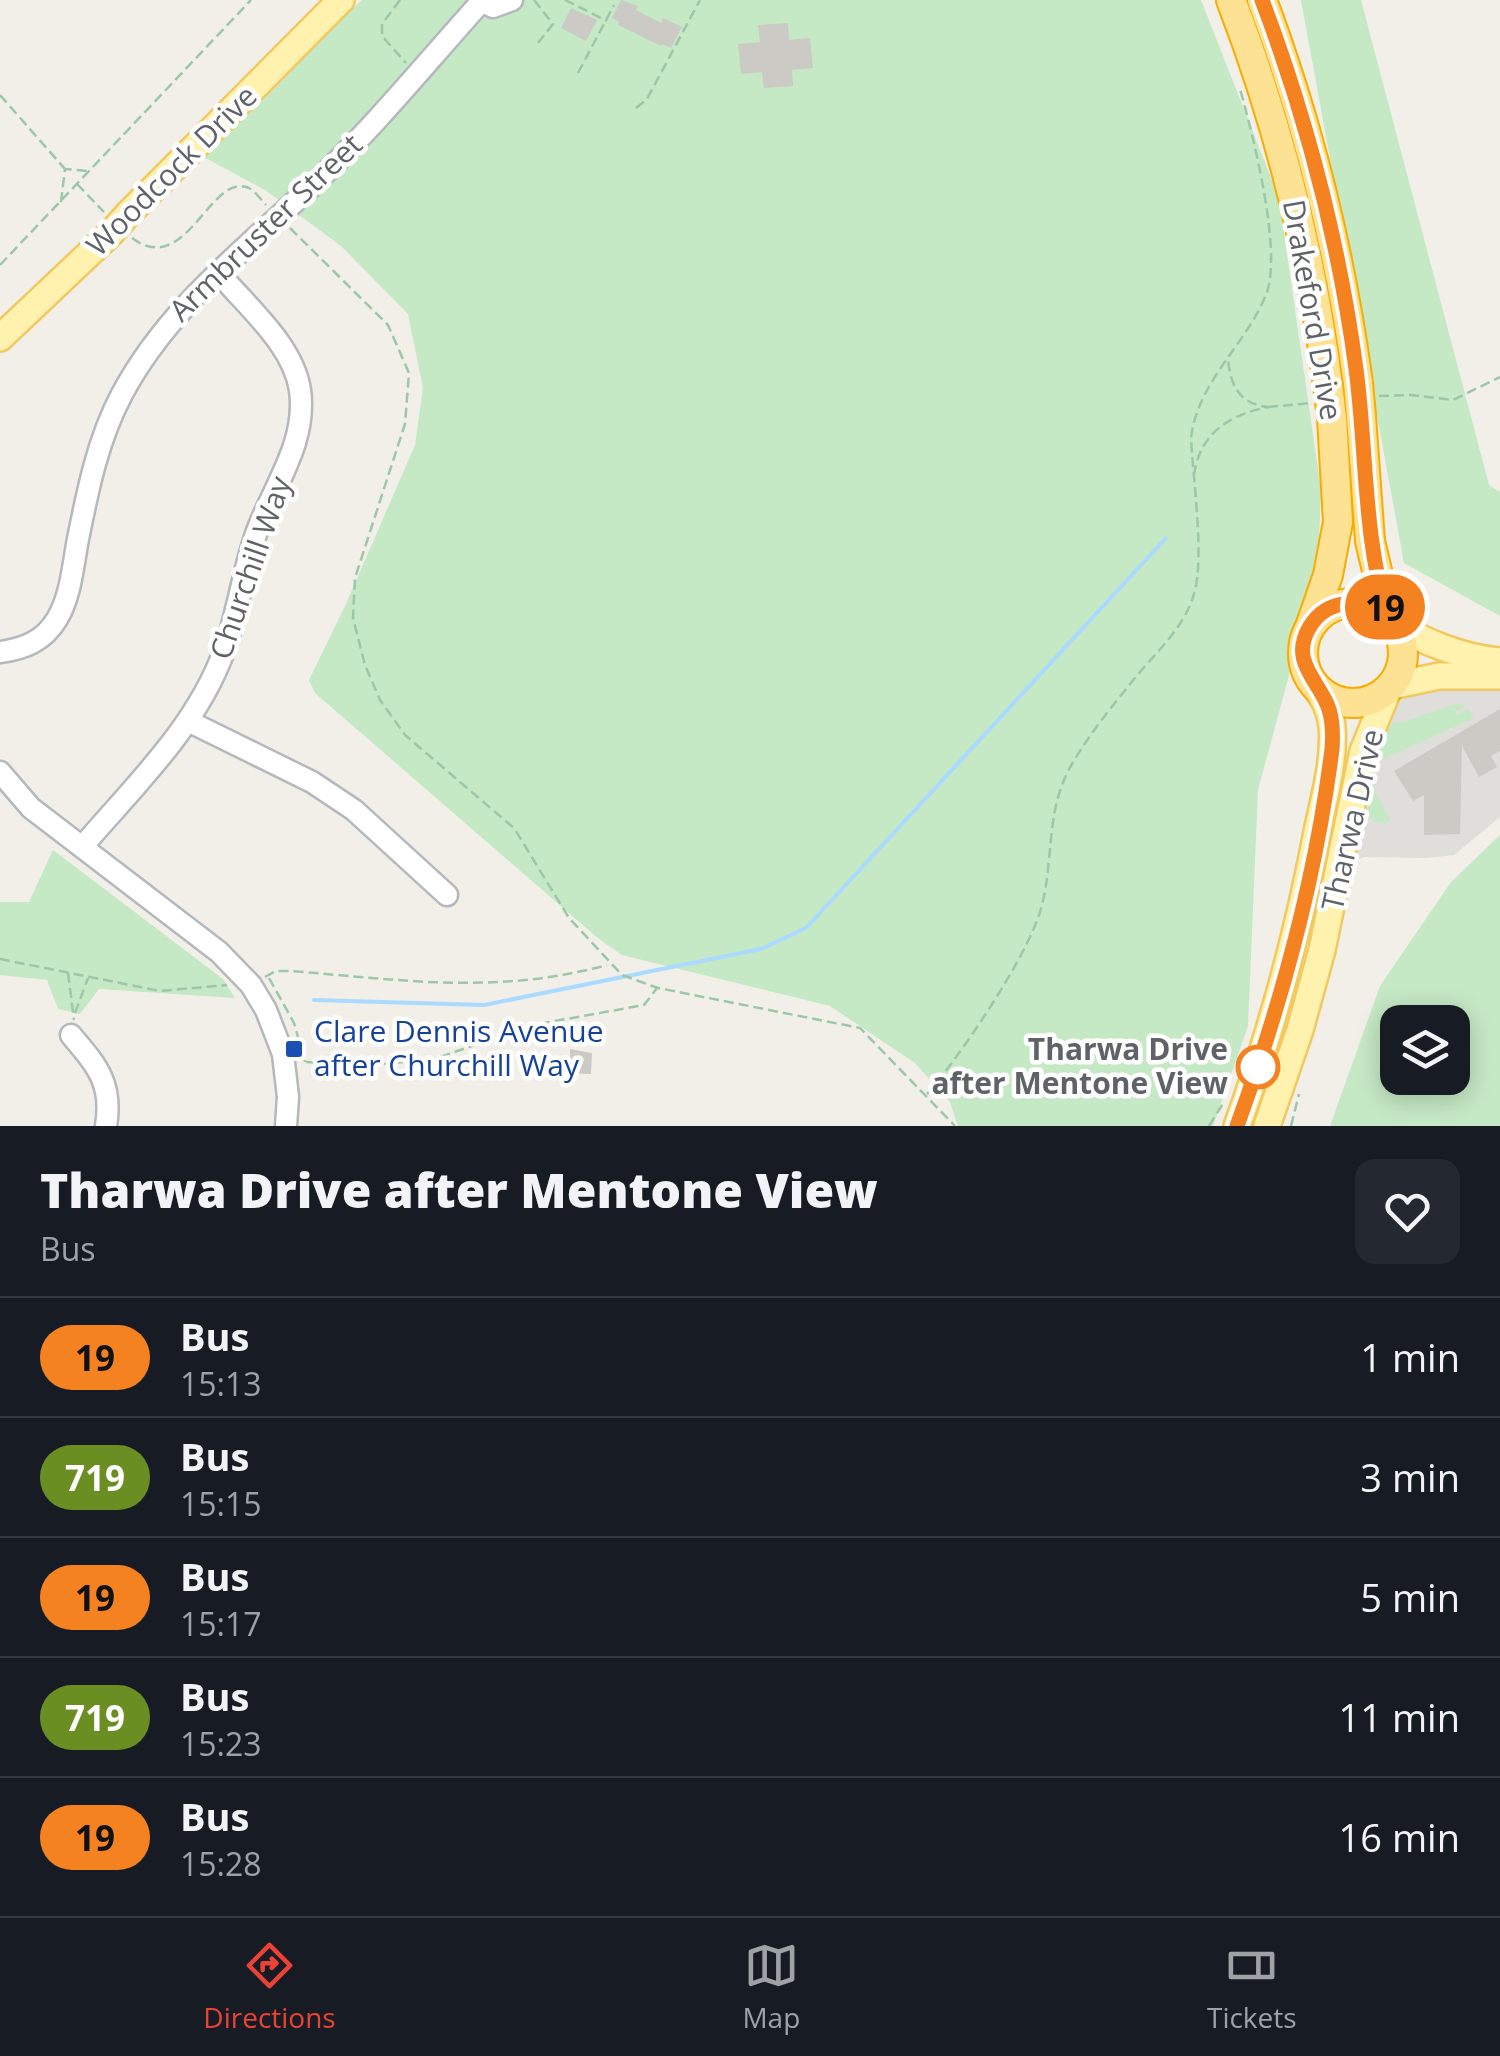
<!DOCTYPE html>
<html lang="en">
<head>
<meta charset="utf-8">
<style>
  :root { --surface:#171b24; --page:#242831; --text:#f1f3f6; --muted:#9ea1a6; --line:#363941; --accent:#ea4335 }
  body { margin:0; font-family:"Open Sans",sans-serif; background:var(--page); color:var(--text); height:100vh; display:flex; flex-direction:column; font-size:38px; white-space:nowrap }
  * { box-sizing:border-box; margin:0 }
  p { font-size:32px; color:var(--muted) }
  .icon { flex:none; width:55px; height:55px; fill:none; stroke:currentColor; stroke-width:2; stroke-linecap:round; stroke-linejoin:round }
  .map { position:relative; height:1126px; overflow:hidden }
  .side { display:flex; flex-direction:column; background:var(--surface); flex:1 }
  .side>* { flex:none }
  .badge { padding:0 20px; border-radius:32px; font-size:35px; line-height:65px }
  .fabs { position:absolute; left:1380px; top:1005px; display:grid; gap:20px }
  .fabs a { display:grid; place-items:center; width:90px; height:90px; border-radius:20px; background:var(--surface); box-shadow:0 5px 25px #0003; font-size:50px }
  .map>.badge { position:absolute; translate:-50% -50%; box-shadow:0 0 0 5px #fff }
  .round { display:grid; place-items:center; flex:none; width:105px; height:105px; border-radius:20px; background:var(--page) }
  .head { display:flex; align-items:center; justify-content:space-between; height:170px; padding:0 40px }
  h1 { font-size:48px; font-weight:800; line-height:75px }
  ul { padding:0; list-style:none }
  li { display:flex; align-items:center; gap:30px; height:120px; padding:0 40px; border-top:2px solid var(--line) }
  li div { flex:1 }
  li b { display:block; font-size:38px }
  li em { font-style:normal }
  li .badge { min-width:110px; font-weight:700; text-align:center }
  .tabs { display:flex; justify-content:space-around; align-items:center; height:140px; border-top:2px solid var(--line); background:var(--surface); font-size:28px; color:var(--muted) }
  .tabs a { display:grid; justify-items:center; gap:5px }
  .tabs .current { color:var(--accent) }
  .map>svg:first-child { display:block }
  .industrial { fill:#e0deda }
  .green { fill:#c5e8c5; fill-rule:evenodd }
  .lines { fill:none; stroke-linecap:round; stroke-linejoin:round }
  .stream { stroke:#aadaff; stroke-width:4 }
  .building { fill:#cccac5 }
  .minor-casing { stroke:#b5b8bc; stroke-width:25 }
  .major-casing { stroke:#f2c960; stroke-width:30 }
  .highway-casing { stroke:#f9ab00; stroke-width:32 }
  .path { stroke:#9cc7a9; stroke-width:2.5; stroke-dasharray:10 5; stroke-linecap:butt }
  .minor { stroke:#fff; stroke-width:20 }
  .major { stroke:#fff2af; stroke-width:25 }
  .highway { stroke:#fde293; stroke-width:28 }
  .major-bridge-casing { stroke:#f2c960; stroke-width:30; stroke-linecap:butt }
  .highway-bridge-casing { stroke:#f9ab00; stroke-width:32; stroke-linecap:butt }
  .major-bridge { stroke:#fff2af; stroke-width:25 }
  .highway-bridge { stroke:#fde293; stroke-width:28 }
  .line-casing { stroke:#fff; stroke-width:22 }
  .line { stroke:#f58220; stroke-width:15 }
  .transit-dot { fill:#1a4fb4; stroke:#fff; stroke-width:4 }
  .stop-dot { fill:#fff; stroke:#f58220; stroke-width:5 }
  .labels { text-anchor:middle; stroke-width:9; stroke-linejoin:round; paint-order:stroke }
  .street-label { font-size:30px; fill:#5f6368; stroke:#fff }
  .transit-label { font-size:30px; fill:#164399; stroke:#fff; text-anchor:start }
  .stop-label { font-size:30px; font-weight:bold; fill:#5f6368; stroke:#fff; text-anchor:end }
</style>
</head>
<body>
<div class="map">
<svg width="1500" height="1126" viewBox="0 0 1500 1126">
  <rect width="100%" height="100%" fill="#f1efe8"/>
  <path class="industrial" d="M1500,677V817L1454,855L1426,858L1364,857L1353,863L1370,762L1400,692Z"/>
  <g class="green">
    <path d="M362,0H1201L1279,198L1321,490L1318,568L1258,790L1248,1026L1213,1126H958L950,1102L915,1063L830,1006L622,955L599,939L315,693L309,680L346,604L415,445L423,388L408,314L341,246L265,190L200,155Z"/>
    <path d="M1301,0H1361L1489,485L1500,492V616L1404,563Z"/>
    <path d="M1459,703L1464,706L1455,712L1457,715L1468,709L1474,718L1377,762L1375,790L1390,820L1385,824L1374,822L1367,812L1373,778L1370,762L1382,725L1409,720Z"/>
    <path d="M1500,835V1126H1330L1380,986L1451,882ZM1398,1022H1452V1078H1398Z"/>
    <path d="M53,850L223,979L235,998L99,989L80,1014L58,1009L47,980L0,975V902H29Z"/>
  </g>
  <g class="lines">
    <path class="stream" d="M314,1000L484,1005L761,949L806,928L1166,538"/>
  </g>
  <g class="building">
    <path d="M621,0L638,6L636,10L661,23L663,18L682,27L671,48L662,44L661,46L618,25L619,22L612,18Z"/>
    <path d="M571,8L597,20L586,41L561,28Z"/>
    <path d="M788,23L789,40L810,38L813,68L792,70L793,86L764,88L762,72L741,74L738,44L760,42L758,25Z"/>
    <path d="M1500,709V751L1491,756L1497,767L1479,777L1462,746L1460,834L1424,835V795L1413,801L1394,771Z"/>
    <path d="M570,1049L592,1053L591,1074L552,1073V1056L570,1057Z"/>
  </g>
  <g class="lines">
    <defs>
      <g id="minor">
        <path d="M479,0L493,7L512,0"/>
        <path d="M0,652C24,649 44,641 57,619C71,596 73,565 78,539C88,489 98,439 122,394C169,306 246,249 316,182C375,126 427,62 481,2"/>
        <path d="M188,721L312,782L354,810L447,895"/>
        <path d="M0,772L31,808L219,952L251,985L266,1010L283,1054L288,1097L286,1126"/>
        <path d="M82,847C134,786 196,728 224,651C239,610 243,566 259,526C277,481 307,440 300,390C293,344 246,306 218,272"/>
        <path d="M71,1035C97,1066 113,1083 106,1126"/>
      </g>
      <g id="major">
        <path d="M129,213L341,0"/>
        <path d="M0,338L111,233"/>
        <path d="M1392,622C1422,642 1464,658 1500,661"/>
        <path d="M1391,686L1439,676H1500"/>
        <path d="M1237,1126C1272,1030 1298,932 1317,832C1324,798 1335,761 1332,726C1330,709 1324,699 1314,685"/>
        <path d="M1267,1126L1300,1030L1322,950L1363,751L1389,688"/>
      </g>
      <g id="highway">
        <path d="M1231,0C1279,125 1311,252 1328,385"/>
        <path d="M1262,0C1309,125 1340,251 1358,383"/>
        <path d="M1361,416L1370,541L1388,617"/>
        <circle cx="1353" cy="653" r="50"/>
        <path d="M1311,624L1328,575L1338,522L1332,418"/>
      </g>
    </defs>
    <use href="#minor" class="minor-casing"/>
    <use href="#major" class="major-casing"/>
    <use href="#highway" class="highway-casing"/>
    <g class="path">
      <path d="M400,0L382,24V36L406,63"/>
      <path d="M534,0L553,24L538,43"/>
      <path d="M565,0L607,21"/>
      <path d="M578,73L614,5"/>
      <path d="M0,95L65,169"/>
      <path d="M636,108L647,99L700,0"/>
      <path d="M77,184L104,212"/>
      <path d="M61,202L65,169L87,171"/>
      <path d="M290,228L388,325L409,373L405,424L355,578L353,618L365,665L380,700L405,735L514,828L569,918L622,975L658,988L860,1028L955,1126"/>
      <path d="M132,238C187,279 210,171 249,188C255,191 261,200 266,205"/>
      <path d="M0,265L251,0"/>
      <path d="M1379,396L1411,395L1453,400L1500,377"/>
      <path d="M1268,407L1312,403"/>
      <path d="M1194,475C1200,433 1229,415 1268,407C1239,404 1230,385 1228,358"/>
      <path d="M0,959L160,991L227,985"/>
      <path d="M68,973L74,1020"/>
      <path d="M265,977L276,971H291C403,980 496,995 607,965"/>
      <path d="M269,978L294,1023L305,1062"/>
      <path d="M75,1013L88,978"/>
      <path d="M306,1062L375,1065L437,1058L533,1025L644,1005L657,988"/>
      <path d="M927,1094C961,1055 1025,960 1040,912C1055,863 1044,811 1072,764C1090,733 1113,705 1135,678C1157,651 1187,625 1195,590C1204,554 1193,478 1191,438C1198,381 1245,346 1266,295C1283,253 1253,135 1240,89"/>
      <path d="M1209,1126L1224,1102"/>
      <path d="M1291,1126L1299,1094"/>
    </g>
    <use href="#minor" class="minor"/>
    <use href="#major" class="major"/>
    <use href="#highway" class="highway"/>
    <defs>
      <path id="major-bridge" d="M111,233L129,213"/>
      <g id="highway-bridge">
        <path d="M1358,383L1361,416"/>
        <path d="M1328,385L1332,418"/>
      </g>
    </defs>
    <use href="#major-bridge" class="major-bridge-casing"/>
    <use href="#highway-bridge" class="highway-bridge-casing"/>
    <use href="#major-bridge" class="major-bridge"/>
    <use href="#highway-bridge" class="highway-bridge"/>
  </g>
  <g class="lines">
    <defs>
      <path id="line" d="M1237,1126C1281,1005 1316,878 1332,749C1333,735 1333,717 1327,704C1315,677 1291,660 1309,628C1327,597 1363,598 1388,617C1363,537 1367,452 1356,369C1339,242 1307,119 1262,0"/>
    </defs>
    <use href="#line" class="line-casing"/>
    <use href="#line" class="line"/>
  </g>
  <rect class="transit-dot" x="284" y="1039" width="20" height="20" rx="5"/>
  <circle class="stop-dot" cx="1258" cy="1067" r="20"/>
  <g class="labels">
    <g class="street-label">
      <text transform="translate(172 171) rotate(-45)" y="10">Woodcock Drive</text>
      <text transform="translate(266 228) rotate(-44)" y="10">Armbruster Street</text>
      <text transform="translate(1312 310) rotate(80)" y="10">Drakeford Drive</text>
      <text transform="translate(251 568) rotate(-71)" y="10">Churchill Way</text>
      <text transform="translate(1353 820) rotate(-77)" y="10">Tharwa Drive</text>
    </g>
    <g class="transit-label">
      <text x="314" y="1042">Clare Dennis Avenue<tspan x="314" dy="34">after Churchill Way</tspan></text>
    </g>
    <g class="stop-label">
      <text x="1228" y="1060">Tharwa Drive<tspan x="1228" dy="34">after Mentone View</tspan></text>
    </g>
  </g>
</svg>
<div class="fabs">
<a><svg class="icon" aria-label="layers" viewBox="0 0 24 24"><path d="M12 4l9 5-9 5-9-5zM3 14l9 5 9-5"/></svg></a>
</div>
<b class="badge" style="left:1385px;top:607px;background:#f58220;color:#111">19</b>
</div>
<section class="side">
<div class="head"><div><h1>Tharwa Drive after Mentone View</h1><p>Bus</p></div><a class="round"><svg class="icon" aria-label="heart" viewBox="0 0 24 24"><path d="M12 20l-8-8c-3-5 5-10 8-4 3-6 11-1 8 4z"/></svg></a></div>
<ul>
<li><span class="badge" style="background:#f58220;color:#111">19</span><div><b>Bus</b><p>15:13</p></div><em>1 min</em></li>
<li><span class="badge" style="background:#6b8e23;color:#fff">719</span><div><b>Bus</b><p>15:15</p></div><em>3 min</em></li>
<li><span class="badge" style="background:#f58220;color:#111">19</span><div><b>Bus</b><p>15:17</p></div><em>5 min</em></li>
<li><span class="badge" style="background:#6b8e23;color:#fff">719</span><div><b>Bus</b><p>15:23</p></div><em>11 min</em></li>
<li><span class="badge" style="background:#f58220;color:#111">19</span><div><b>Bus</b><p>15:28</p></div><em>16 min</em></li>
</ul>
</section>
<nav class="tabs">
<a class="current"><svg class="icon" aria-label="directions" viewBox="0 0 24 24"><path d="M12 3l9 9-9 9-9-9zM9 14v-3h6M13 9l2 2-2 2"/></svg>Directions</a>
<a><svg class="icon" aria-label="map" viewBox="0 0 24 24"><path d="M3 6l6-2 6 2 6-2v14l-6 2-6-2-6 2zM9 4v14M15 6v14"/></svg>Map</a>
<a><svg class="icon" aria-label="tickets" viewBox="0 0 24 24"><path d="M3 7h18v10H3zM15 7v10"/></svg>Tickets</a>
</nav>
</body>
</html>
